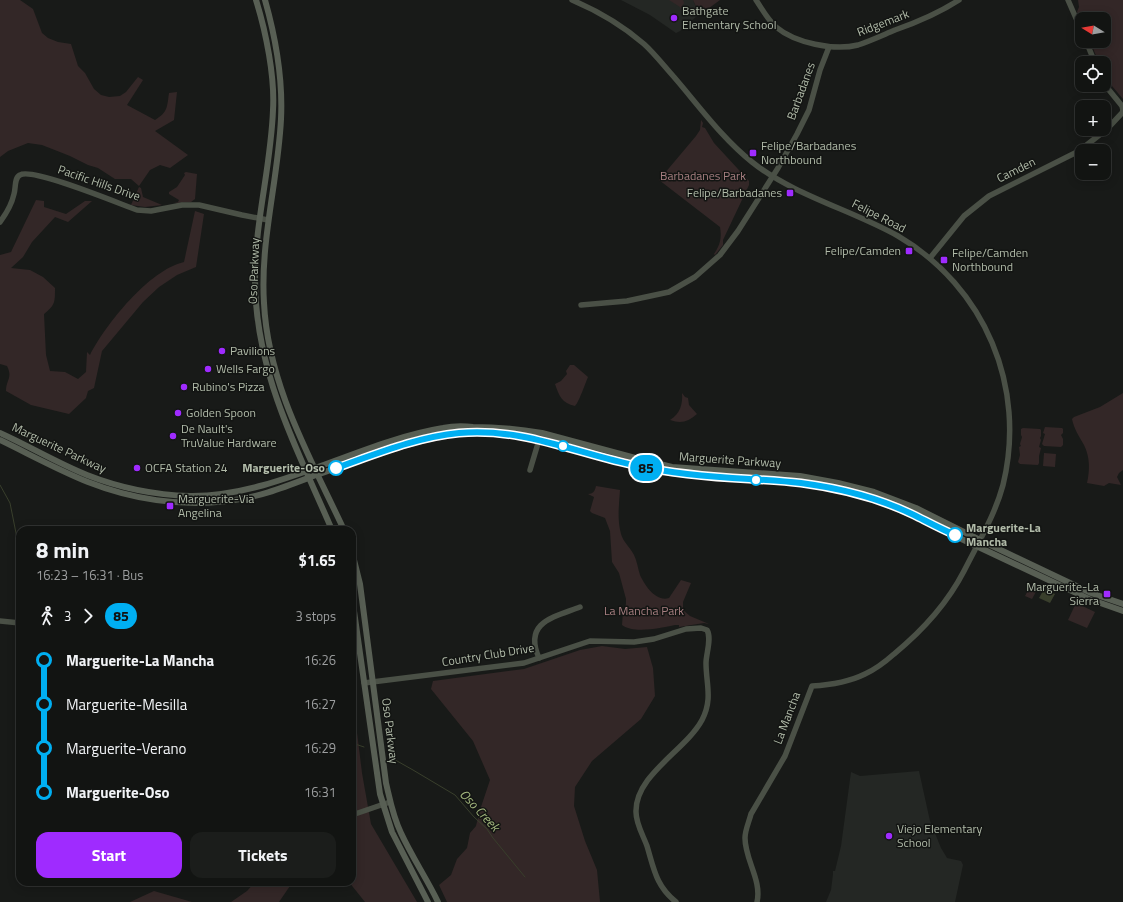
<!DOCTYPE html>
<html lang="en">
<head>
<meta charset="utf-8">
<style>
  :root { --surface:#121412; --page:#1b1d1b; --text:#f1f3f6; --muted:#9c9e9f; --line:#313332; --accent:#9f2bff }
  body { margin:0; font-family:"Titillium Web",sans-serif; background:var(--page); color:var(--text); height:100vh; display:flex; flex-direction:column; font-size:15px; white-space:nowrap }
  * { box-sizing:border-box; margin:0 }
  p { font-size:13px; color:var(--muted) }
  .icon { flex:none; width:22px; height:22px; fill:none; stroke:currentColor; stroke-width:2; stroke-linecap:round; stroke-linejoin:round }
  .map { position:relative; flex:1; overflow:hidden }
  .sheet { position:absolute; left:16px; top:526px; width:340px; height:360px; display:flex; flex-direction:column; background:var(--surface); border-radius:12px; box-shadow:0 2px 10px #0003,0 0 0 1px var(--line) }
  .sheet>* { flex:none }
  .badge { padding:0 8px; border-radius:13px; font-size:14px; line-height:26px }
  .needle { width:26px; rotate:281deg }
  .tools { position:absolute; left:1075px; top:12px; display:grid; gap:8px }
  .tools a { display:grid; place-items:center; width:36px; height:36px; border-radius:8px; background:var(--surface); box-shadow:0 2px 10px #0003,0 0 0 1px var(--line); font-size:20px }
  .map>.badge { position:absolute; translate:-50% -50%; box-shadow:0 0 0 2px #fff }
  .legs { display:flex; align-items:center; gap:6px; height:44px; padding:0 20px; font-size:13px }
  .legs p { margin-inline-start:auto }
  .overview { display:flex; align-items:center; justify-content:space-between; height:68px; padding:0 20px }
  h1 { font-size:22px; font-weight:700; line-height:30px }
  .primary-button { display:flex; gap:8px; margin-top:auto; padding:8px 20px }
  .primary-button a { flex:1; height:46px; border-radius:12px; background:var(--accent); color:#fff; font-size:16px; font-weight:700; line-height:46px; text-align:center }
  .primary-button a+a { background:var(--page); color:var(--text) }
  ul { padding:0 20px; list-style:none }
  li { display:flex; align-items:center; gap:14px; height:44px; font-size:15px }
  li i { display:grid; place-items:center; width:6px; height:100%; margin:0 5px; background:currentColor }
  li i::after { content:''; width:10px; height:10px; margin:-5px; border:3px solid; border-radius:50%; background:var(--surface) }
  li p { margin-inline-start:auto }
  li:first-child i { background:linear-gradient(#0000 50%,currentColor 0) }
  li:last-child i { background:linear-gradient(currentColor 50%,#0000 0) }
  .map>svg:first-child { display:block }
  .built { fill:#242724 }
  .green { fill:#332727 }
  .water { fill:#393f2c }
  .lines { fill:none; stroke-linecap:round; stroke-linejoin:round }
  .stream { stroke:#393f2c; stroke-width:1 }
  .secondary { stroke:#4a5046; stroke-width:5.5 }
  .primary { stroke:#585f54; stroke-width:6 }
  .line-1-casing { stroke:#fff; stroke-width:9 }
  .line-1 { stroke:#00aff2; stroke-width:6 }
  .poi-dot { fill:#9f2bff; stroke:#131513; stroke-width:1.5 }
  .stop-1-dot { fill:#fff; stroke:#00aff2; stroke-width:2 }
  .labels { text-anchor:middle; stroke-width:3; stroke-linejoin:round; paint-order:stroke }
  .poi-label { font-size:12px; fill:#b1bba9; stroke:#131513; text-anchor:start }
  .street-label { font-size:12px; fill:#b1bba9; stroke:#131513 }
  .park-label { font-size:12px; fill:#a77f81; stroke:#131513 }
  .stop-label { font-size:12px; font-weight:bold; fill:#b1bba9; stroke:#131513; text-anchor:end }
  .water-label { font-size:13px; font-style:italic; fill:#a4b87e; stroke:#131513 }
</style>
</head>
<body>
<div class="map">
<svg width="1123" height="902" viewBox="0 0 1123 902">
  <rect width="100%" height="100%" fill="#181a18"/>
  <g class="built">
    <path d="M621,0H693L698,11V15L680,31L676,33L650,15Z"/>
    <path d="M919,771L930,821L941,848L947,858L961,861L963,865L955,902H826L831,890L833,874V871H835L841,846L851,772L860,776Z"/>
  </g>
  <g class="green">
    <path d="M0,0H20L33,9L42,33L48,38L58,42L71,44L78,66L85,73L94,89L101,95L109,97L120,96L126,92L138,77L143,80L127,105L155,120C168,112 167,107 169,93L177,92L174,120L155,131L188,155L170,168L160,165L150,170L139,186L131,179H115L98,168L88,165L70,156L42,145L28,143L8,151L0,157Z"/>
    <path d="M669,0H683L684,3L680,9V7Z"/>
    <path d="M693,0H720L701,14L698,11Z"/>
    <path d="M1078,0H1123V99L1112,86L1104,72V63H1099L1090,41H1104V19H1082V23L1077,12L1079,7Z"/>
    <path d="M701,120L703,123L702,127L705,128L714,143L749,181V185L723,240V245L715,255L714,254C720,245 722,238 720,227L659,180L696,136L700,130Z"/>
    <path d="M186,172L197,174L195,199L191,202L174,203L178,202L179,200L169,194V192L177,187L185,175L184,173Z"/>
    <path d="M139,187L141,188L143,197L162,205L145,207L131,205Z"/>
    <path d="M36,200L44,201V207L66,214L85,201H92L68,222L55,217L32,242L23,257L11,268L30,270L43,277L55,288C55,303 55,305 44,314L46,355L50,371L65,372L78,379L86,372L87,352L90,355C106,324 149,270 184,262L195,211L204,214L196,267L177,275L159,287L143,302L102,351L94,388L88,391L86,398L69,414L31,405L6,391C6,380 13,378 7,366L0,364V255L11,252Z"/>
    <path d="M570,365H574L588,377C585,384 579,402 575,406C562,403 559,396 555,384L561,381L567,374L566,371Z"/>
    <path d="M682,393L685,397L688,398L689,405L697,414C688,422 681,424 670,420C680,414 683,404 682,393Z"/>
    <path d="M1123,393V470L1119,473L1117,477L1121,485L1109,483L1104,486L1087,483C1090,470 1090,457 1084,445C1079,436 1074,429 1072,419L1074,417L1100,407Z"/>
    <path d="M1045,427L1062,428L1063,429V433L1061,435L1063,439V445L1061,447L1044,446L1042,444L1045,434L1043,433Z"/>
    <path d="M1023,428L1040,429L1041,430V436L1040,438L1041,440L1039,447L1041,448L1039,456V463L1038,465L1020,464L1018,462L1020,455L1019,447L1021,446L1020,444L1022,437L1021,435V429Z"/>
    <path d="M1044,453L1056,454L1055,467L1043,466Z"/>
    <path d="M596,486L620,490C619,505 617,519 621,534C623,542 630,547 634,555C637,561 638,569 640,575C645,586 656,602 669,598L681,580L691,583L683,602V610L690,616L709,624L704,623L679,627V625H675C661,628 634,634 622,625L623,612L626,604V599L619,573L612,562L610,531L605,518L592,513L590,511L594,497L588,494C593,494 595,491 596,486Z"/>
    <path d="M1031,585L1038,588L1032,599L1025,596Z"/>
    <path d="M1076,603L1095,612L1087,628L1068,620Z"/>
    <path d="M602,646L625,649L647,647L653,668L655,696L641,719L592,761L575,787L574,806L585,841L597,870L600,902H447L439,885L451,875L457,859L467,848L470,833L476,826L480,810L490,780L473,741L431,689L433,681L524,669L580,650Z"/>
    <path d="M352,662V691L362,773L371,824L417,902H365L349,882H352Z"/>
    <path d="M255,882H294L292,883L279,902H231L247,891Z"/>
    <path d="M154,891L192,902H130Z"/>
  </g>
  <path class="water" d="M1044,589L1055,594L1050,603L1039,598Z"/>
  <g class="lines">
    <g class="stream">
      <path d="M0,485L10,503L20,553"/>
      <path d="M352,743L364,747"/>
      <path d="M390,757L413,770L455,795L474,817L487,829L493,838L525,877"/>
    </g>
    <g class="secondary">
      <path d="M572,0C598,11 622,25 644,44C655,54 664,66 674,77C699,106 722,138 752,162C793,195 852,210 898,236C985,287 1027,387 1003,485C995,515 978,543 964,571C947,604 922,631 894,654C885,662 876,669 865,674C849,682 830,685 812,686L785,756L751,814C749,822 745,830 745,838C745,860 762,880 757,902"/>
      <path d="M756,0C762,9 768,20 776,27C795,43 834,51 858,45C870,41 883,35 895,30C918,22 939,13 959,0"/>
      <path d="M1068,0L1082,32"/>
      <path d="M1086,41L1095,63"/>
      <path d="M0,222C6,214 12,203 14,194C16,188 14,178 20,175C32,167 120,204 137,210L151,211L182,205H199L242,215L268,220"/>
      <path d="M930,258L964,216L989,196L1079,151L1107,129L1122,113L1123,110L1122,106L1109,90L1104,82"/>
      <path d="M581,305L627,301L669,292L695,277L720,255L738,231L778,168L797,134L809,110L820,70L829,47"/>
      <path d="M530,470L539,440"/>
      <path d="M0,621L20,623"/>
      <path d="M539,658C523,622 554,617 580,607"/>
      <path d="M364,683L524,663L590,641L634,642L654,639L686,629L701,628L707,630C712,638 706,654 706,663C706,684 713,699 702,720C686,750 635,775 636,812C636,824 643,835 647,846C654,869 656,886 676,902"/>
      <path d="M352,815L390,802"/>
    </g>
    <g class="primary">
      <path d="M256,0C266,32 275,77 273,110C271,166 255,222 255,278C255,372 296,446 332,530"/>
      <path d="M265,0C276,39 283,79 281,119C278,181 260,241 264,303C268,385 310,457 344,530"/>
      <path d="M0,433C29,446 57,463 87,475C120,488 155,495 190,496C275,497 358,442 443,428C453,426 463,426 473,427C496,427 519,429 542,433L639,459L672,467L800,476L838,483L874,492L916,508L986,543L1091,593L1123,604"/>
      <path d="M0,440C29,454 58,470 88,482C131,499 181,507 227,501C258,498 287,486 316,475C348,464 380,452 413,443C428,439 445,434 461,433C534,429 600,462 671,473C713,479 755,478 797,483C846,487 894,504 936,527L1089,599L1123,611"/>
      <path d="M352,552L360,584L386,783C390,800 393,817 401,833C412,857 427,879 438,902"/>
      <path d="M352,597L380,794L392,832L428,902"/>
    </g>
  </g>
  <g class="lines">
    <defs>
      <path id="line-1" d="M336,468C376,454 417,437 459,433C522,427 578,454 638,466C675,474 712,477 749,479C766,480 784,481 801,483C839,488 879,498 914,515C928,522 941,529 955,535"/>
    </defs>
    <use href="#line-1" class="line-1-casing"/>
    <use href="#line-1" class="line-1"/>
  </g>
  <g class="poi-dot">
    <circle cx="674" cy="18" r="4"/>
    <rect x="749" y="149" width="8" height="8" rx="2"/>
    <rect x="786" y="189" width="8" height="8" rx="2"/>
    <rect x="905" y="247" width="8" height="8" rx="2"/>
    <rect x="940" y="256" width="8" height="8" rx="2"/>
    <circle cx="222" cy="351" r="4"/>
    <circle cx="208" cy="369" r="4"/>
    <circle cx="184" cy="387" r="4"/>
    <circle cx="178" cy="413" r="4"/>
    <circle cx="173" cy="436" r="4"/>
    <circle cx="137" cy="468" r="4"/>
    <rect x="166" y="502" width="8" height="8" rx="2"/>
    <rect x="1103" y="590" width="8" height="8" rx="2"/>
    <circle cx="889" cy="836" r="4"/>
  </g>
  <g class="stop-1-dot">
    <circle cx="563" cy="446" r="5"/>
    <circle cx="336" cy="468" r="7"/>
    <circle cx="756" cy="480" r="5"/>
    <circle cx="955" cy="535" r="7"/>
  </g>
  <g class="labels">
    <g class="poi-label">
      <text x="682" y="15">Bathgate<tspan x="682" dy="14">Elementary School</tspan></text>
      <text x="761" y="150">Felipe/Barbadanes<tspan x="761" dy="14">Northbound</tspan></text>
      <text x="782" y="197" text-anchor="end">Felipe/Barbadanes</text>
      <text x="901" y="255" text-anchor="end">Felipe/Camden</text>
      <text x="952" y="257">Felipe/Camden<tspan x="952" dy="14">Northbound</tspan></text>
      <text x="230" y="355">Pavilions</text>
      <text x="216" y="373">Wells Fargo</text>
      <text x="192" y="391">Rubino's Pizza</text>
      <text x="186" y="417">Golden Spoon</text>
      <text x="181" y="433">De Nault's<tspan x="181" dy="14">TruValue Hardware</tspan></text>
      <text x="145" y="472">OCFA Station 24</text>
      <text x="178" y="503">Marguerite-Via<tspan x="178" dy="14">Angelina</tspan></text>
      <text x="1099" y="591" text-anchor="end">Marguerite-La<tspan x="1099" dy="14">Sierra</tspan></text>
      <text x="897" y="833">Viejo Elementary<tspan x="897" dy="14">School</tspan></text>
    </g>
    <g class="street-label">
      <text transform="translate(883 23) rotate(-21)" y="4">Ridgemark</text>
      <text transform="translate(801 91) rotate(-70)" y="4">Barbadanes</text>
      <text transform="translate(1016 170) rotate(-26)" y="4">Camden</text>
      <text transform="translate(99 183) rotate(19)" y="4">Pacific Hills Drive</text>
      <text transform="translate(879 216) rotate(27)" y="4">Felipe Road</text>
      <text transform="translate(254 271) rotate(-88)" y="4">Oso Parkway</text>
      <text transform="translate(59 448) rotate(25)" y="4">Marguerite Parkway</text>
      <text transform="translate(730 460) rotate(4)" y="4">Marguerite Parkway</text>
      <text transform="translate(488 655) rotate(-9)" y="4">Country Club Drive</text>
      <text transform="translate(787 718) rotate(-69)" y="4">La Mancha</text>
      <text transform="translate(390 731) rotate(83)" y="4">Oso Parkway</text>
    </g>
    <g class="park-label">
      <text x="703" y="180">Barbadanes Park</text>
      <text x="644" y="615">La Mancha Park</text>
    </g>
    <g class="stop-label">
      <text x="325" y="472">Marguerite-Oso</text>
      <text x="966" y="532" text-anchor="start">Marguerite-La<tspan x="966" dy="14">Mancha</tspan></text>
    </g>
    <g class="water-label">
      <text transform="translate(480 810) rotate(47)" y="5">Oso Creek</text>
    </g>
  </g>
</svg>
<div class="tools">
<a><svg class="needle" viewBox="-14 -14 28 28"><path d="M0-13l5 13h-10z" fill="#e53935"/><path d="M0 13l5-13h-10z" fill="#9c9e9f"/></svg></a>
<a><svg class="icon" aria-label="locate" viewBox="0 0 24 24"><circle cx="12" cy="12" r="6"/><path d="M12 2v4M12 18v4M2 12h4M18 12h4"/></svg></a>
<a>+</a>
<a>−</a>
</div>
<b class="badge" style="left:646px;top:468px;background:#00aff2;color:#111">85</b>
<section class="sheet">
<div class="overview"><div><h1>8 min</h1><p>16:23 – 16:31 · Bus</p></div><b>$1.65</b></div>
<div class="legs"><svg class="icon" aria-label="walk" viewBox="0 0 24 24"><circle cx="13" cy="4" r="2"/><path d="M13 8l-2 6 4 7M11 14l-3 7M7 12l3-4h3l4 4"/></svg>3<svg class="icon" aria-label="forward" viewBox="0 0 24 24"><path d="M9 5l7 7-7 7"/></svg><b class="badge" style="background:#00aff2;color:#111">85</b><p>3 stops</p></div>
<ul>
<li><i style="color:#00aff2"></i><b>Marguerite-La Mancha</b><p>16:26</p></li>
<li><i style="color:#00aff2"></i><span>Marguerite-Mesilla</span><p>16:27</p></li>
<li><i style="color:#00aff2"></i><span>Marguerite-Verano</span><p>16:29</p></li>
<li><i style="color:#00aff2"></i><b>Marguerite-Oso</b><p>16:31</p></li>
</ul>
<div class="primary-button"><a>Start</a><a>Tickets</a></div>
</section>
</div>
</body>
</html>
